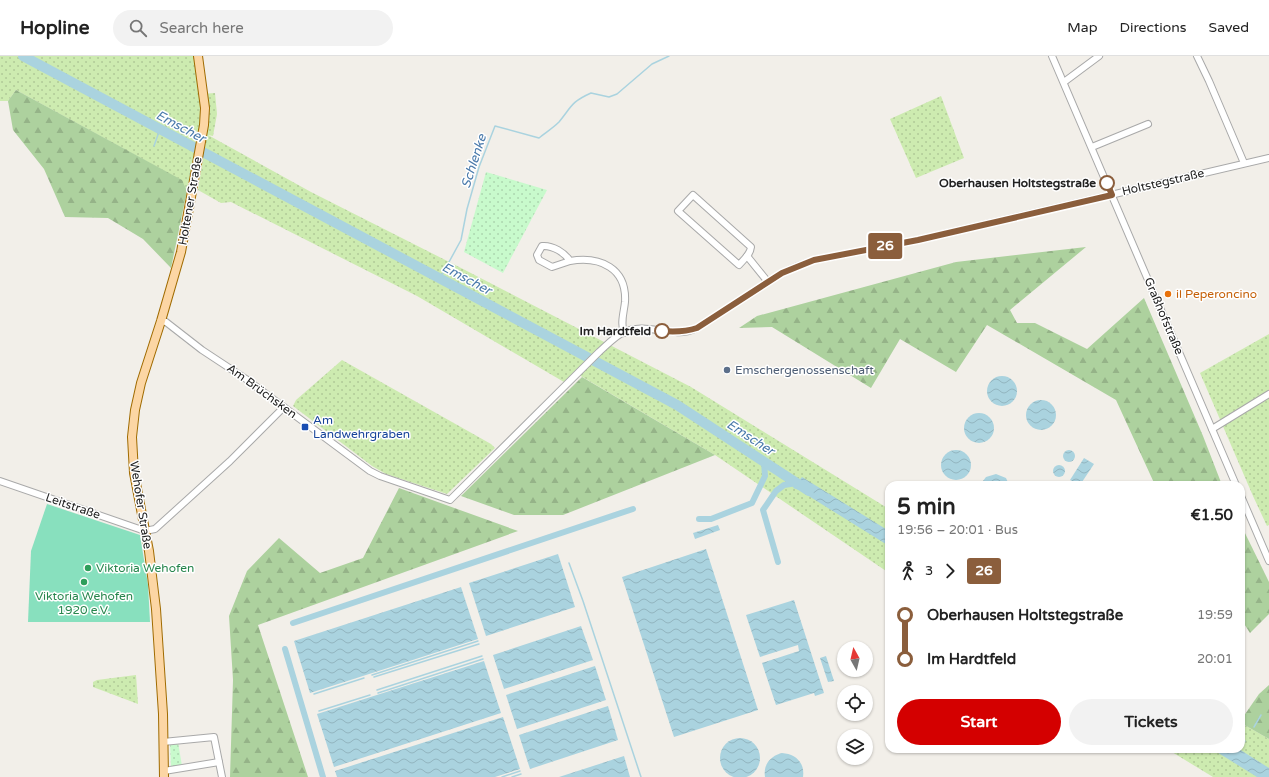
<!DOCTYPE html>
<html lang="en">
<head>
<meta charset="utf-8">
<style>
  :root { --surface:#fff; --page:#f2f2f2; --text:#222; --muted:#767676; --line:#e0e0e0; --accent:#d40000 }
  body { margin:0; font-family:"Varela Round",sans-serif; background:var(--page); color:var(--text); height:100vh; display:flex; flex-direction:column; font-size:15px; white-space:nowrap }
  * { box-sizing:border-box; margin:0 }
  p { font-size:13px; color:var(--muted) }
  .icon { flex:none; width:22px; height:22px; fill:none; stroke:currentColor; stroke-width:2; stroke-linecap:round; stroke-linejoin:round }
  .map { position:relative; flex:1; overflow:hidden }
  .panel { position:absolute; left:885px; top:425px; width:360px; height:272px; display:flex; flex-direction:column; background:var(--surface); border-radius:12px; box-shadow:0 1px 3px #0004 }
  .panel>* { flex:none }
  .badge { padding:0 8px; border-radius:3px; font-size:14px; line-height:26px }
  .needle { width:26px; rotate:352deg }
  .controls { position:absolute; left:837px; top:585px; display:grid; gap:8px }
  .controls a { display:grid; place-items:center; width:36px; height:36px; border-radius:50%; background:var(--surface); box-shadow:0 1px 3px #0004; font-size:20px }
  .map>.badge { position:absolute; translate:-50% -50%; box-shadow:0 0 0 2px #fff }
  .legs { display:flex; align-items:center; gap:6px; height:44px; padding:0 12px; font-size:13px }
  .legs p { margin-inline-start:auto }
  .head { display:flex; align-items:center; justify-content:space-between; height:68px; padding:0 12px }
  h1 { font-size:22px; font-weight:700; line-height:30px }
  .cta { display:flex; gap:8px; margin-top:auto; padding:8px 12px }
  .cta a { flex:1; height:46px; border-radius:24px; background:var(--accent); color:#fff; font-size:16px; font-weight:700; line-height:46px; text-align:center }
  .cta a+a { background:var(--page); color:var(--text) }
  ul { padding:0 12px; list-style:none }
  li { display:flex; align-items:center; gap:14px; height:44px; font-size:15px }
  li i { display:grid; place-items:center; width:6px; height:100%; margin:0 5px; background:currentColor }
  li i::after { content:''; width:10px; height:10px; margin:-5px; border:3px solid; border-radius:50%; background:var(--surface) }
  li p { margin-inline-start:auto }
  li:first-child i { background:linear-gradient(#0000 50%,currentColor 0) }
  li:last-child i { background:linear-gradient(currentColor 50%,#0000 0) }
  header { display:flex; align-items:center; gap:24px; box-sizing:border-box; height:56px; padding:0 20px; background:var(--surface); border-bottom:1px solid var(--line) }
  header strong { font-size:19px }
  nav { display:flex; gap:22px; margin-inline-start:auto; font-size:14px }
  .search { width:280px; height:36px; background:var(--page); display:flex; align-items:center; gap:10px; box-sizing:border-box; padding:0 14px; border-radius:22px; color:var(--muted); font-size:15px }
  .map>svg:first-child { display:block }
  .grass { fill:url(#grass-dots) }
  .forest { fill:url(#forest-firs) }
  .park { fill:url(#park-dots) }
  .pitch { fill:#88e0be }
  .water { fill:url(#water-waves) }
  .lines { fill:none; stroke-linecap:round; stroke-linejoin:round }
  .stream { stroke:#aad3df; stroke-width:1.5 }
  .canal { stroke:#aad3df; stroke-width:6 }
  .river { stroke:#aad3df; stroke-width:10 }
  .minor-casing { stroke:#a9a9a9; stroke-width:8 }
  .major-casing { stroke:#a06b00; stroke-width:10 }
  .minor { stroke:#fff; stroke-width:6 }
  .major { stroke:#fcd6a4; stroke-width:8 }
  .line-1-casing { stroke:#fff; stroke-width:9 }
  .line-1 { stroke:#8b5e3c; stroke-width:6 }
  .stop-1-dot { fill:#fff; stroke:#8b5e3c; stroke-width:2 }
  .food-dot { fill:#e8710a; stroke:#fff; stroke-width:1.5 }
  .service-dot { fill:#5c6f8a; stroke:#fff; stroke-width:1.5 }
  .transit-dot { fill:#1a4fb4; stroke:#fff; stroke-width:1.5 }
  .leisure-dot { fill:#2e9e5b; stroke:#fff; stroke-width:1.5 }
  .labels { text-anchor:middle; stroke-width:3; stroke-linejoin:round; paint-order:stroke }
  .street-label { font-size:12px; fill:#222; stroke:#fff }
  .stop-label { font-size:12px; font-weight:bold; fill:#222; stroke:#fff; text-anchor:end }
  .food-label { font-size:12px; fill:#c56008; stroke:#fff; text-anchor:start }
  .service-label { font-size:12px; fill:#4e5e75; stroke:#fff; text-anchor:start }
  .transit-label { font-size:12px; fill:#164399; stroke:#fff; text-anchor:start }
  .leisure-label { font-size:12px; fill:#27864d; stroke:#fff; text-anchor:start }
  .water-label { font-size:13px; font-style:italic; fill:#4a7aab; stroke:#fff }
</style>
</head>
<body>
<header>
<strong>Hopline</strong>
<div class="search"><svg class="icon" aria-label="search" viewBox="0 0 24 24"><circle cx="10" cy="10" r="6"/><path d="M15 15l6 6"/></svg>Search here</div>
<nav><a>Map</a><a>Directions</a><a>Saved</a></nav>
</header>
<div class="map">
<svg width="1269" height="721" viewBox="0 0 1269 721">
  <defs>
    <pattern id="grass-dots" width="8" height="8" patternUnits="userSpaceOnUse"><rect width="8" height="8" fill="#cdebb0"/><path d="M2 2h.1M6 6h.1" fill="none" stroke="#b0c997" stroke-width="1.8" stroke-linecap="round"/></pattern>
    <pattern id="forest-firs" width="22" height="20" patternUnits="userSpaceOnUse"><rect width="22" height="20" fill="#add19e"/><path d="M5 1l3.5 6h-7zM16 11l3.5 6h-7z" fill="#95b388"/></pattern>
    <pattern id="park-dots" width="8" height="8" patternUnits="userSpaceOnUse"><rect width="8" height="8" fill="#c8facc"/><path d="M2 2h.1M6 6h.1" fill="none" stroke="#acd6af" stroke-width="1.8" stroke-linecap="round"/></pattern>
    <pattern id="water-waves" width="16" height="10" patternUnits="userSpaceOnUse"><rect width="16" height="10" fill="#aad3df"/><path d="M0 5q4-4 8 0t8 0" fill="none" stroke="#92b5bf"/></pattern>
  </defs>
  <rect width="100%" height="100%" fill="#f2efe9"/>
  <g class="grass">
    <path d="M0,0H195L201,38L215,37L217,58L213,80L208,79L311,136L465,214L691,331L889,453V517L715,399L574,316L564,326L417,240L231,146L221,147L198,134L207,78L195,75L198,79L187,135L181,124L16,34L8,45H0Z"/>
    <path d="M941,40L964,102L916,122L890,63Z"/>
    <path d="M1269,278V469L1267,470L1253,440L1200,317Z"/>
    <path d="M342,304L491,388L495,392L447,438L386,418L372,410L293,350L296,344Z"/>
    <path d="M136,619L138,648L93,631V626L97,624Z"/>
    <path d="M1241,667L1269,683V721H1213L1167,693H1241Z"/>
  </g>
  <g class="forest">
    <path d="M16,34L182,124L187,135L171,212L143,183L108,162L65,161L44,113L13,74L8,45Z"/>
    <path d="M1086,191L1010,254L1017,267H1035L1087,293L1144,242L1203,380L1222,429H1155L1116,344L987,269L956,316L900,283L871,332L772,271L739,272L757,260L956,206Z"/>
    <path d="M582,321L715,399L563,459H514L461,440Z"/>
    <path d="M399,432L518,475L258,569L308,721H230L233,624L229,560L247,515L279,482L320,517L363,502Z"/>
    <path d="M1241,469L1269,526V558L1250,577L1241,563Z"/>
    <path d="M1269,629V683L1241,667V664L1259,638Z"/>
  </g>
  <g class="park">
    <path d="M486,116L547,134L503,217L464,196Z"/>
    <path d="M170,686H178L182,710L171,711Z"/>
  </g>
  <path class="pitch" d="M47,448L140,479L148,529L150,566H28L31,495Z"/>
  <g class="water">
    <circle cx="1002" cy="335" r="15"/>
    <circle cx="1041" cy="359" r="15"/>
    <circle cx="979" cy="372" r="15"/>
    <circle cx="1069" cy="400" r="6"/>
    <circle cx="956" cy="409" r="15"/>
    <path d="M1084,402L1094,408L1080,429L1070,424Z"/>
    <circle cx="1059" cy="415" r="6"/>
    <path d="M996,418L1006,422L1009,429H980L986,421Z"/>
    <path d="M802,421L889,475V490L799,434L793,432Z"/>
    <path d="M718,469L720,474L695,483L693,477Z"/>
    <path d="M706,493L758,654L674,681L622,521Z"/>
    <path d="M558,498L575,551L486,580L469,527Z"/>
    <path d="M461,531L478,583L310,637L294,585Z"/>
    <path d="M794,544L824,637L815,640L814,637L776,649L762,607L799,595L798,589L760,601L746,559Z"/>
    <path d="M581,570L593,604L504,633L493,599Z"/>
    <path d="M826,600L834,625L828,626L820,602Z"/>
    <path d="M484,605L501,657L334,711L317,658Z"/>
    <path d="M595,610L606,644L517,673L506,639Z"/>
    <path d="M608,650L618,684L530,713L519,679Z"/>
    <path d="M503,661L520,713L495,721H337L335,715Z"/>
    <circle cx="740" cy="702" r="20"/>
    <path d="M1212,693H1239L1269,712V721H1257Z"/>
    <path d="M782,697C796,698 805,707 803,721H765C763,709 770,700 782,697Z"/>
    <path d="M624,700L630,721H559Z"/>
  </g>
  <g class="lines">
    <g class="stream">
      <path d="M154,90L160,73"/>
      <path d="M449,206L461,184L467,153L479,111L495,70L539,82C545,77 553,72 559,66C572,50 571,46 591,37L609,41L617,38L652,8L669,0"/>
      <path d="M440,222L443,217"/>
      <path d="M569,507L583,545L641,721"/>
      <path d="M372,619L478,585"/>
      <path d="M374,621L479,588"/>
      <path d="M377,634L482,600"/>
      <path d="M378,637L483,603"/>
      <path d="M314,638L364,622"/>
      <path d="M319,655L370,639"/>
      <path d="M1254,671L1261,659"/>
      <path d="M1241,690L1245,685"/>
      <path d="M502,721L520,715"/>
      <path d="M512,721L521,718"/>
    </g>
    <g class="canal">
      <path d="M699,463H711L752,447L765,420L764,406"/>
      <path d="M778,506L763,454L776,435L784,429L797,427"/>
      <path d="M293,567L633,453"/>
      <path d="M285,593L323,721"/>
    </g>
    <path class="river" d="M23,0L677,349L809,435"/>
    <defs>
      <g id="minor">
        <path d="M1052,0L1236,429"/>
        <path d="M1197,0L1209,25L1244,107"/>
        <path d="M1064,26L1099,0"/>
        <path d="M1092,91L1148,68"/>
        <path d="M693,139L751,191C750,199 744,203 739,209L678,155Z"/>
        <path d="M747,200L768,226"/>
        <path d="M570,205L552,211L539,204L537,199L542,190C553,189 565,197 570,205C600,200 627,212 625,246C624,256 620,267 624,277"/>
        <path d="M161,265L166,266L202,294L246,323L370,415L380,420L450,444L599,296C608,288 616,279 626,275C642,269 660,276 676,276C683,277 690,275 697,272L782,217L798,210L814,204L918,184L1269,102"/>
        <path d="M1212,373L1269,338"/>
        <path d="M0,425L145,475L155,473L230,405L284,351"/>
        <path d="M1241,440L1269,505"/>
        <path d="M163,686L214,681L219,706"/>
        <path d="M164,715L219,706L222,721"/>
      </g>
      <path id="major" d="M164,721L163,658L156,553L149,495L134,417L132,381L135,354L141,327L161,265L181,196L204,69L205,52L198,0"/>
    </defs>
    <use href="#minor" class="minor-casing"/>
    <use href="#major" class="major-casing"/>
    <use href="#minor" class="minor"/>
    <use href="#major" class="major"/>
  </g>
  <g class="lines">
    <defs>
      <path id="line-1" d="M662,275C674,276 685,276 697,272L782,217L814,204L918,184L1112,139L1107,127"/>
    </defs>
    <use href="#line-1" class="line-1-casing"/>
    <use href="#line-1" class="line-1"/>
  </g>
  <g class="stop-1-dot">
    <circle cx="1107" cy="127" r="7"/>
    <circle cx="662" cy="275" r="7"/>
  </g>
  <circle class="food-dot" cx="1168" cy="238" r="4"/>
  <circle class="service-dot" cx="727" cy="314" r="4"/>
  <rect class="transit-dot" x="301" y="367" width="8" height="8" rx="2"/>
  <g class="leisure-dot">
    <circle cx="88" cy="512" r="4"/>
    <circle cx="84" cy="526" r="4"/>
  </g>
  <g class="labels">
    <g class="street-label">
      <text transform="translate(1163 126) rotate(-13)" y="4">Holtstegstraße</text>
      <text transform="translate(190 145) rotate(-80)" y="4">Holtener Straße</text>
      <text transform="translate(1164 260) rotate(67)" y="4">Graßhofstraße</text>
      <text transform="translate(262 335) rotate(36)" y="4">Am Brüchsken</text>
      <text transform="translate(141 449) rotate(81)" y="4">Wehofer Straße</text>
      <text transform="translate(73 450) rotate(19)" y="4">Leitstraße</text>
    </g>
    <g class="stop-label">
      <text x="1096" y="131">Oberhausen Holtstegstraße</text>
      <text x="651" y="279">Im Hardtfeld</text>
    </g>
    <g class="food-label">
      <text x="1176" y="242">il Peperoncino</text>
    </g>
    <g class="service-label">
      <text x="735" y="318">Emschergenossenschaft</text>
    </g>
    <g class="transit-label">
      <text x="313" y="368">Am<tspan x="313" dy="14">Landwehrgraben</tspan></text>
    </g>
    <g class="leisure-label">
      <text x="96" y="516">Viktoria Wehofen</text>
      <text x="84" y="544" text-anchor="middle">Viktoria Wehofen<tspan x="84" dy="14">1920 e.V.</tspan></text>
    </g>
    <g class="water-label">
      <text transform="translate(181 70) rotate(28)" y="5">Emscher</text>
      <text transform="translate(473 105) rotate(-72)" y="5">Schlenke</text>
      <text transform="translate(467 222) rotate(28)" y="5">Emscher</text>
      <text transform="translate(751 381) rotate(33)" y="5">Emscher</text>
    </g>
  </g>
</svg>
<div class="controls">
<a><svg class="needle" viewBox="-14 -14 28 28"><path d="M0-13l5 13h-10z" fill="#e53935"/><path d="M0 13l5-13h-10z" fill="#767676"/></svg></a>
<a><svg class="icon" aria-label="locate" viewBox="0 0 24 24"><circle cx="12" cy="12" r="6"/><path d="M12 2v4M12 18v4M2 12h4M18 12h4"/></svg></a>
<a><svg class="icon" aria-label="layers" viewBox="0 0 24 24"><path d="M12 4l9 5-9 5-9-5zM3 14l9 5 9-5"/></svg></a>
</div>
<b class="badge" style="left:885px;top:190px;background:#8b5e3c;color:#fff">26</b>
<section class="panel">
<div class="head"><div><h1>5 min</h1><p>19:56 – 20:01 · Bus</p></div><b>€1.50</b></div>
<div class="legs"><svg class="icon" aria-label="walk" viewBox="0 0 24 24"><circle cx="13" cy="4" r="2"/><path d="M13 8l-2 6 4 7M11 14l-3 7M7 12l3-4h3l4 4"/></svg>3<svg class="icon" aria-label="forward" viewBox="0 0 24 24"><path d="M9 5l7 7-7 7"/></svg><b class="badge" style="background:#8b5e3c;color:#fff">26</b></div>
<ul>
<li><i style="color:#8b5e3c"></i><b>Oberhausen Holtstegstraße</b><p>19:59</p></li>
<li><i style="color:#8b5e3c"></i><b>Im Hardtfeld</b><p>20:01</p></li>
</ul>
<div class="cta"><a>Start</a><a>Tickets</a></div>
</section>
</div>
</body>
</html>
